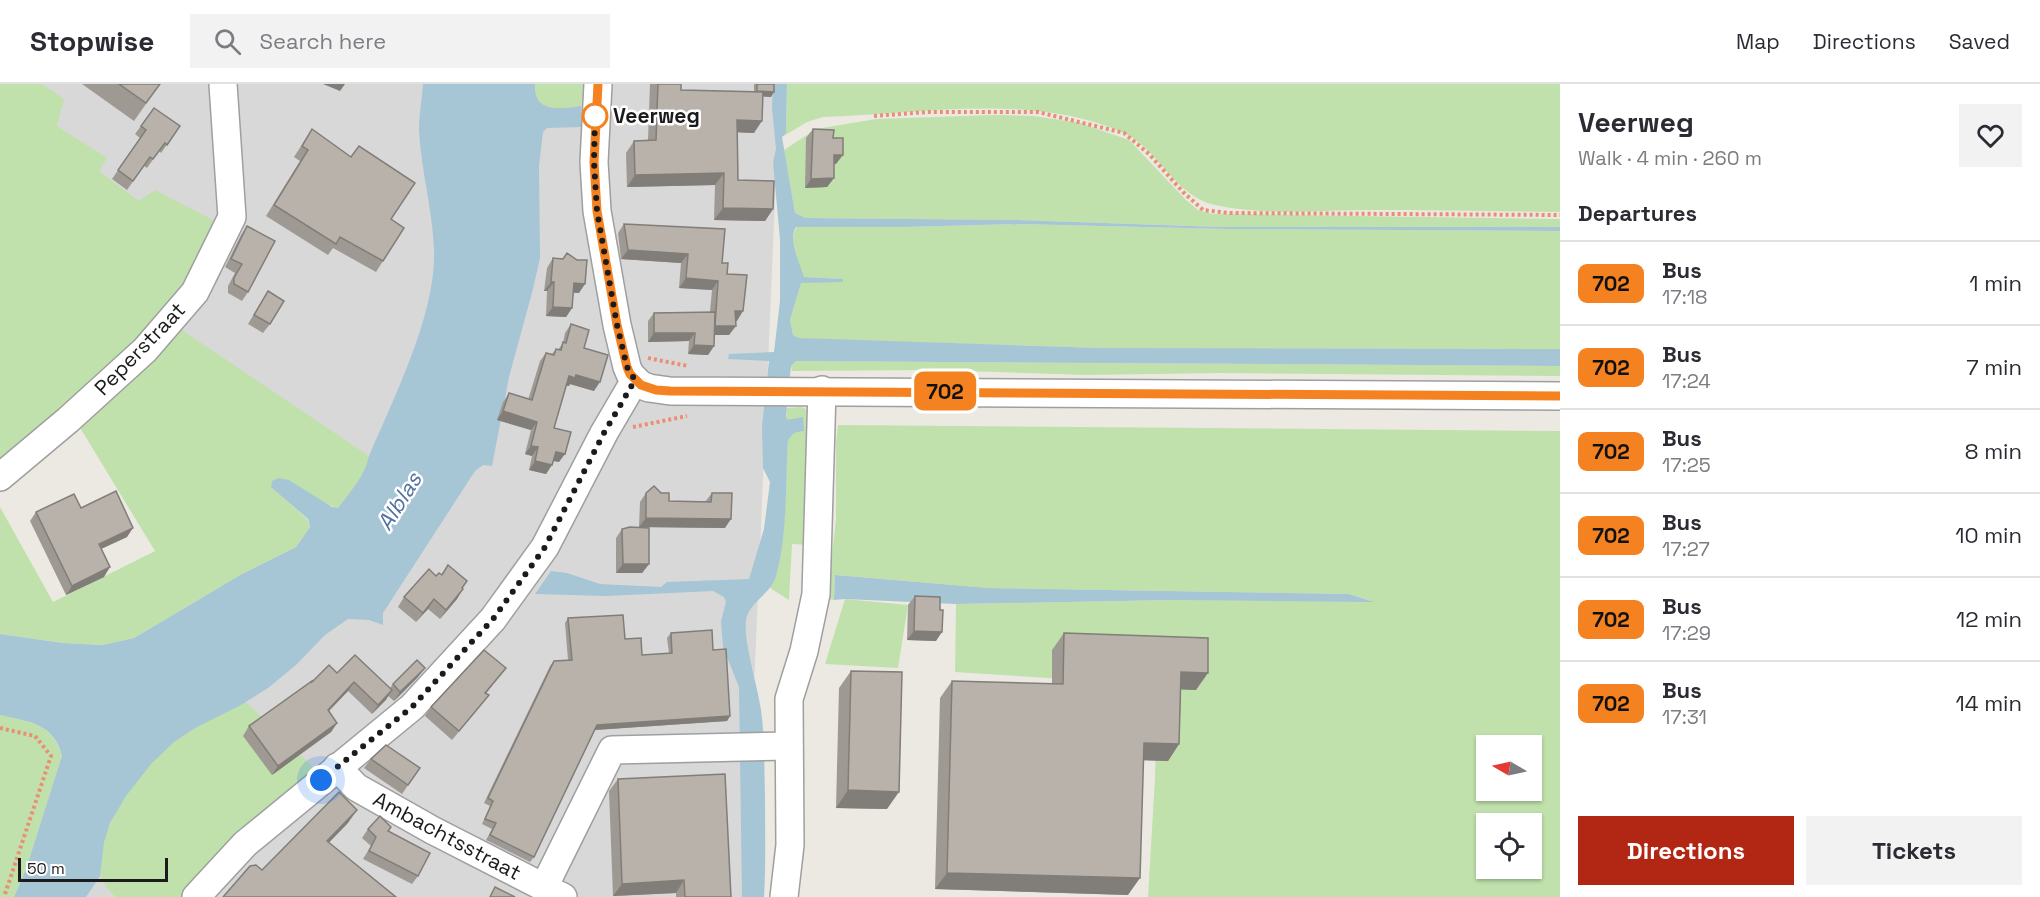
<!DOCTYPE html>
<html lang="en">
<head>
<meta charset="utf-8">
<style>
  :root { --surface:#fff; --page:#f2f2f3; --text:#2b2b33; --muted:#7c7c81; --line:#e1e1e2; --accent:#b22714 }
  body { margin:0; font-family:"Space Grotesk",sans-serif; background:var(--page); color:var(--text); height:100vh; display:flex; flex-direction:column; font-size:22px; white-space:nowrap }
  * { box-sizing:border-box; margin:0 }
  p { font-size:20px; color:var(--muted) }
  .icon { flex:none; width:33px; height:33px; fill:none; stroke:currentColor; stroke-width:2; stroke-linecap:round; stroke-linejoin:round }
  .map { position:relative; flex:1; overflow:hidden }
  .panel { display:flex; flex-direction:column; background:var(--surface); width:480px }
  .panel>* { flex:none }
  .badge { padding:0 12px; border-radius:9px; font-size:21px; line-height:39px }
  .needle { width:39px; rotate:279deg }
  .tools { position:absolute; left:1476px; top:651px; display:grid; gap:12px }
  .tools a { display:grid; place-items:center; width:66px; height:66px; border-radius:0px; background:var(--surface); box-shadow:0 2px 4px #0004; font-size:30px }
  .scale { position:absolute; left:18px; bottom:15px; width:150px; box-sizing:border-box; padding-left:6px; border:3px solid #1b1b1b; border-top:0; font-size:16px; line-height:21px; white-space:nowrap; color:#1b1b1b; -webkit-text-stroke:4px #fff; paint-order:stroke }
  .you { position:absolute; width:30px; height:30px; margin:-15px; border:4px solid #fff; border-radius:50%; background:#1a73e8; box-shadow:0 0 0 9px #1a73e833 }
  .map>.badge { position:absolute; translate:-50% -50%; box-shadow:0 0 0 3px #fff }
  h2 { padding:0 18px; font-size:22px; line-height:54px }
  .round { display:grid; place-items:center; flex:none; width:63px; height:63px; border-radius:0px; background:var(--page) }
  .summary { display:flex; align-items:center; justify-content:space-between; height:102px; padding:0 18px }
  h1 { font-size:28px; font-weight:700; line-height:45px }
  .primary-button { display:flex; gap:12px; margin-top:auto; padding:12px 18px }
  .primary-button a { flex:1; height:69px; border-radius:0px; background:var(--accent); color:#fff; font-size:24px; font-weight:700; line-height:69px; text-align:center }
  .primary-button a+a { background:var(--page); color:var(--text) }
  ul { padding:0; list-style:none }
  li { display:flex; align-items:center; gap:18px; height:84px; padding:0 18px; border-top:2px solid var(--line) }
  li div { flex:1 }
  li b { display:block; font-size:22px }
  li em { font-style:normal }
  li .badge { min-width:66px; font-weight:700; text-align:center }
  header { display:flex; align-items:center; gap:36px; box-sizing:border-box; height:84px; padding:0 30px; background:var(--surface); border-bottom:2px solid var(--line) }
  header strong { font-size:28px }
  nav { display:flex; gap:33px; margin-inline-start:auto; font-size:21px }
  .search { width:420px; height:54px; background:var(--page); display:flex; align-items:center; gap:15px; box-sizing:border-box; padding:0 21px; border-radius:0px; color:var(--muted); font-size:22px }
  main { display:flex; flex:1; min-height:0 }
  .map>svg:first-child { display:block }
  .residential { fill:#d9d8d8 }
  .grass { fill:#c0e1ac; fill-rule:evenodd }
  .water { fill:#a6c5d5 }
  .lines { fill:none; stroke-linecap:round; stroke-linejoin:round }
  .minor-casing { stroke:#9f9f9f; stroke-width:30 }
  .path { stroke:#ea8e74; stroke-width:4; stroke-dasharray:3 3; stroke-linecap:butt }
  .minor { stroke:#fff; stroke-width:27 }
  .wall { fill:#9e9993 }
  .shaded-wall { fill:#817d78 }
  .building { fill:#b8b2ab; stroke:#817d78; stroke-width:1.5 }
  .line-casing { stroke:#fff; stroke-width:14 }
  .line { stroke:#f58220; stroke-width:9 }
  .walk { stroke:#1b1b1b; stroke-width:6; stroke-dasharray:0 10.8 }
  .stop-dot { fill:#fff; stroke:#f58220; stroke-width:3 }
  .labels { text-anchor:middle; stroke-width:5; stroke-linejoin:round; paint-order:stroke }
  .stop-label { font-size:21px; font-weight:bold; fill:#1b1b1b; stroke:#fff; text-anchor:start }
  .street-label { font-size:21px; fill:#1b1b1b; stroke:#fff }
  .water-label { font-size:22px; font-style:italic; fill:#5270a0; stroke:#fff }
</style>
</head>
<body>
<header>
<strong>Stopwise</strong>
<div class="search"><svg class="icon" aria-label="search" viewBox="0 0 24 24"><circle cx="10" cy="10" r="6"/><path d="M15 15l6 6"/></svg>Search here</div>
<nav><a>Map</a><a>Directions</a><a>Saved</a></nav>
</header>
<main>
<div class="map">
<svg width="1560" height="813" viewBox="0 0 1560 813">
  <rect width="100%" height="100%" fill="#ece9e2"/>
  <path class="residential" d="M0,0H780L745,813H58L359,385L147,240Z"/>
  <g class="grass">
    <path d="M0,0H42L64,15L57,42L107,74L99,87L139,117L155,106L217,138L204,173L146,254L0,384Z"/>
    <path d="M535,0H583L581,22C560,25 533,29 535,0Z"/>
    <path d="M787,0H1560V128C1496,127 1433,126 1369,126C1319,126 1266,132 1215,121C1174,112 1160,66 1124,49C1035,8 919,30 823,33L807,38L782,53L786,48Z"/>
    <path d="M995,31L1034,32L1080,39L1129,56L1186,116L1198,126L1212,130L1560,135V143H1219L1017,136L806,134L795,129L784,66L816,45L876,35Z"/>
    <path d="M1018,140L1228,145L1560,147V265L1102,264L814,255L799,254L793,251L790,236L801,198H843L842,195L803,193C800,180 788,155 797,143H904Z"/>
    <path d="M179,244L369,372C366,392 350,409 338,424L272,403L307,435L310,443L296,463L242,490L134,554L102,561L63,559L0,550V423L53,518L155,467L79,342Z"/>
    <path d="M796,277L1560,282V292L1220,289L1087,291L933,286L792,287L791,282Z"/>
    <path d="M801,323L806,325L811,341L808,461L792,460L789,516L770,504C789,459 784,404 788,355L794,349L804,347L787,336L786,324Z"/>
    <path d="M838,341L1560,347V813H1148L1155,694L1157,601L955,588L956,520L1171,516L1371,517L1349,510L988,504L835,491L834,516L827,515L836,435V358ZM1486,662H1532V706H1486ZM1486,740H1532V784H1486Z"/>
    <path d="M845,515L908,521L898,584L825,580Z"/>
    <path d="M246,618L315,685L183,813H115C110,807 101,798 100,790C94,745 141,684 174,658C196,641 222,630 246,618Z"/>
    <path d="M0,631C29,638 54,639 62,673L26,785L14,813H0Z"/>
  </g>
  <g class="water">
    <path d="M423,0H535C533,29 560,25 581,22V43L547,44L543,48L539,82L540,174L533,205L509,293L492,382L483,381L475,387L383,529V541L369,536L348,535L325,551L296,581L268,604L241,621L195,644L174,658L151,680L126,712L110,739L104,758L100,792L86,813H14L26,785L62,672C54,639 29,638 0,631V550L63,559L102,561L134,554L242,490L296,463L310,443L308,435L271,403L272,397L279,394L289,396L332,423L338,424C350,408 365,392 369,372C394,313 437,229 434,164C432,124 421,85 419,46C419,31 422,15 423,0Z"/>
    <path d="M773,0H787L786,49L782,53L795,129L806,134L1017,136L1219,143H1560V147L1228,145L1018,140L904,143H796C788,155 800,180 804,193L843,195V198L801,199L790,236L793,251L799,254L1102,264L1560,265V282L796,277L791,282L786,330L787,336L803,333L804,347L794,349L788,356C785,400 788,448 776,492C771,510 749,518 746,536C743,557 758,603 761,626C765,655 764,684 765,713C765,746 766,780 764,813H742L739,603L723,563L721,537L726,518L724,513L713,507L606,512L535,510L551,487L567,489L600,500L661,503L667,498L749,495L764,445L770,398L763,384L762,342L769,277L728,275L729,270L774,268L780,217V156L773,78L776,65L772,24Z"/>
    <path d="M835,491L988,504L1349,510L1374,518L1171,516L956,520L845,515L834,516Z"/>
  </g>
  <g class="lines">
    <defs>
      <g id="minor">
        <path d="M598,0L594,78L597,127L617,241L627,283L630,290L641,301L649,304L670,307L1560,312"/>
        <path d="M0,393L68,336L145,266L195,208L232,133L223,0"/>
        <path d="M337,683L356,703L432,746L563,813"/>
        <path d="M544,803L612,666L789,662"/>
        <path d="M196,813L245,760L412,623L493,535L545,463L604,349L635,296"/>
        <path d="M784,813L790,761L789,615L804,567L816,510L822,306"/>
      </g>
    </defs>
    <use href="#minor" class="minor-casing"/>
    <g class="path">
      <path d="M874,32L927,28H1038L1124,49L1149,70L1183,108L1203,126L1229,129L1560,131"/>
      <path d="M648,274L688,282"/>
      <path d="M633,343L687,332"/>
      <path d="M0,644L35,652L51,672L4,813"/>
    </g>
    <use href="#minor" class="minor"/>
  </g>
  <g class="wall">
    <path d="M82,0H160L134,37Z"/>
    <path d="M650,0H681V6L754,8V0H774L771,13L763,12L754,49L737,48L738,96L773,125L765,137L714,136L715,101L627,103L626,69L634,57L648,56Z"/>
    <path d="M154,24L180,42L161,69L159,67L147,84L144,82L127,106L112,95L140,54L135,50Z"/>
    <path d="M312,45L391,135L383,177L376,188L333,164L328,171L266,132L300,77L294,73Z"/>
    <path d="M813,45L833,54L836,80H834V94L827,103L805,104L806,54Z"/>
    <path d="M624,140L722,179L727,190L737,237H736L729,251H714V262L708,271L688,270L689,257L648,258V237L654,229L710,228L712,206L679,204L681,179L621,175L618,149Z"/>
    <path d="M247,142L248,208L242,217L228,209V202L235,189L225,183L241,151Z"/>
    <path d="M553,174L579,209H573L572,224L566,233L546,232L547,207H544L547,184Z"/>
    <path d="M268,207L270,240L263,249L248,240Z"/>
    <path d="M571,240L584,264L594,307L570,300L569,302H566L554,344L559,378L553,377L546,390L529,386L532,372L525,370L531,346L497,336L503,318L509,309L528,316L540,277L546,269L552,270L556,265L558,266L563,259L565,249Z"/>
    <path d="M646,409L669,417L705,418L712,409L725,444L639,443L640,418Z"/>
    <path d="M36,428L127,453L101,465L104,493L66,511L30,437Z"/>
    <path d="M622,445L649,480L642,489H616V454Z"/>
    <path d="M448,481L462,504L457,515L440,535L428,525L416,538L398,523L404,513L436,492L441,491Z"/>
    <path d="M915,512L936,557L907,556L908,521Z"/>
    <path d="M568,534L625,555L642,571L669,569L667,554L671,549L713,566L730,632L727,637L595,646L534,773L530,778L486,756L492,745L482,740L490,722L484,719L550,582L554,577L568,576L565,539Z"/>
    <path d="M1064,549L1196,606L1181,605L1179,660L1168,677L1143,676L1128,811L935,805L940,614L952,597L1052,600V566Z"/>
    <path d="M506,584L486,609L482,620L452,656L425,632L431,623Z"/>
    <path d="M851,587L887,725L836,724L839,604Z"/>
    <path d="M337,589L390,604L393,600L418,593L394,617L388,612L372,630L348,607L329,627L337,639L331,648L272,691L243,652L249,642L312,598Z"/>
    <path d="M371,675L420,684L402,710L364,684Z"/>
    <path d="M618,695L731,813H676V809L613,812L609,707Z"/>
    <path d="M391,743L388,747L418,792L412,800L363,775L371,762L362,754L368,745Z"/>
  </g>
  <g class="shaded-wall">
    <path d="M323,0H345L340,7Z"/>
    <path d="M757,7L774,8L771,13L753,12Z"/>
    <path d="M737,36L762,37L754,49L728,48Z"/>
    <path d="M834,71H843L836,80H828Z"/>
    <path d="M724,89L715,101L627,103L635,91Z"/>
    <path d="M834,94L827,103L805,104L811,95Z"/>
    <path d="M723,124L773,125L765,137L714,136Z"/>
    <path d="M628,166L688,170L681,179L621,175Z"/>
    <path d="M686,194L718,197L712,206L679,204Z"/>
    <path d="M551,198H554L547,207H544Z"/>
    <path d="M574,199L585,200L579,209L567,208Z"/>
    <path d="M553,223L572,224L566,233L546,232Z"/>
    <path d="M735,227H743L737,237L729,236Z"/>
    <path d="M715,242H736L729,251H709Z"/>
    <path d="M654,249H695L689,257L648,258Z"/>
    <path d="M694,261L714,262L708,271L688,270Z"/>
    <path d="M576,291L600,298L594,307L570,300L569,302L563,301L569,292Z"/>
    <path d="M503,327L537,338L531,346L497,336Z"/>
    <path d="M531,362L538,363L532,372L525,370Z"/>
    <path d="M556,368L565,370L559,378L550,376Z"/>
    <path d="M535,377L552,381L546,390L529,386Z"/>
    <path d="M646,434L731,435L725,444L639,443Z"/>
    <path d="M133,444L127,453L92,469L99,460Z"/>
    <path d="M623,480H649L642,489H616Z"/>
    <path d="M110,483L104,493L66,511L72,502Z"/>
    <path d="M463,505L457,515L440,535L446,526Z"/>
    <path d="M434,515L428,525L416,538L423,529Z"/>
    <path d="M914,547L942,548L936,557L907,556Z"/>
    <path d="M425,584L418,593L394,617L400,608Z"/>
    <path d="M506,584L499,593L479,618L485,609Z"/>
    <path d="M1181,588L1208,589L1196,606L1170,605Z"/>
    <path d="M354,598L348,607L321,635L328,626Z"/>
    <path d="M392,606L386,616L372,630L378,621Z"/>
    <path d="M730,632L727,637L594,646L597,641Z"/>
    <path d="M337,639L331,648L272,691L278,682Z"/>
    <path d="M1144,659L1179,660L1168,677L1132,676Z"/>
    <path d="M848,706L899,708L887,725L836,724Z"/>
    <path d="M357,726L348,739L318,770L327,757Z"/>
    <path d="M947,789L1140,794L1128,811L935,805Z"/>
    <path d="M684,796L676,809L613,812L622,800Z"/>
  </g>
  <g class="building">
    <path d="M119,0H160L146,19Z"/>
    <path d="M658,0H681V6L763,8L762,37L737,36L738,96L774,97L773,125L723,124L724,89L635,91L634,57L656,56Z"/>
    <path d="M757,0H774V8L757,7Z"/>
    <path d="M154,24L180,42L167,61L165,59L153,75L150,73L133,97L118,86L146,46L141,42Z"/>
    <path d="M312,45L351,73L359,62L415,99L391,135L404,144L383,177L340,153L336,160L274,121L308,66L302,62Z"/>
    <path d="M813,45L834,46L833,54H843V71H834V94L811,95Z"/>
    <path d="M624,140L725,145L722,179H728L727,190L747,191L743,227H735L736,242H715L718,197L686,194L688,170L628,166Z"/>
    <path d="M247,142L275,157L248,208L234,200V194L242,180L231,175Z"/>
    <path d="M567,169L577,176H587L585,200L574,199L572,224L553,223L554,198H551L553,174L563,175Z"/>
    <path d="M268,207L284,217L270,240L254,231Z"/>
    <path d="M715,228L714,262L694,261L695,249H654V229Z"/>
    <path d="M571,240L589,246L584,264L608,271L600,298L576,291L575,294L569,292L554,344L571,348L565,370L556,368L552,381L535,377L538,363L531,362L537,338L503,327L509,309L532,316L546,269L554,271L556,265L561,266L563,258L566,259Z"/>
    <path d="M654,402L661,409H669V417L711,418L712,409H732L731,435L646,434V409Z"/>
    <path d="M116,407L133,444L99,460L110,483L72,502L36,428L74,410L81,424Z"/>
    <path d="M630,443L649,444V480H623L622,445Z"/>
    <path d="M448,481L467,497L462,504L463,505L446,526L434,515L423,529L404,513L429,485L436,492L439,489L442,491Z"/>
    <path d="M915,512L940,513V526H943L942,548L914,547Z"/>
    <path d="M623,531L625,555L641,554L642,571L672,569L671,549L712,546L713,566L726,565L730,632L597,641L534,773L490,751L496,739L485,735L493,717L488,714L554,577L572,576L568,534Z"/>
    <path d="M1064,549L1208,554V589L1181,588L1179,660L1144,659L1140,794L947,789L952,597L1063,600Z"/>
    <path d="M484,566L506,584L485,609L489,611L459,647L431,623Z"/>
    <path d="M355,571L392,606L378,621L354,598L328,626L337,639L278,682L249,642L312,597V598L329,581L337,589Z"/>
    <path d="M417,576L425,584L400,608L393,600Z"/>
    <path d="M851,587L902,588L899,708L848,706Z"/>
    <path d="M386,661L420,684L408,701L371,675Z"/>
    <path d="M725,690L731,813H685L684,796L622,800L618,695Z"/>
    <path d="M339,708L357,726L327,757L396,813H223L250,782L256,781L262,786Z"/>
    <path d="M380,732L391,743L388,747L430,769L418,792L369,767L376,753L368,745Z"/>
    <path d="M495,803L515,813H490Z"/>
  </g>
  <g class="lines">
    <defs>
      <path id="line" d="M598,0L594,78L597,127L617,241L627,283L630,290L641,301L656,306L670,307L1560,312"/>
    </defs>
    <use href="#line" class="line-casing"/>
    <use href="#line" class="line"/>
    <path class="walk" d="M321,696L412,623L493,535L545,463L604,349L635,296L627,283L617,241L597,127L594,78L595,32"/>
  </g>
  <circle class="stop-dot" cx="595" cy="32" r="12"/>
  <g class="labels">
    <g class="stop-label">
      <text x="613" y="39">Veerweg</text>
    </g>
    <g class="street-label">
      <text transform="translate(140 265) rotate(-46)" y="7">Peperstraat</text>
      <text transform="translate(447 752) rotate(28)" y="7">Ambachtsstraat</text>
    </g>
    <g class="water-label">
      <text transform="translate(399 417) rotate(-58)" y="8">Alblas</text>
    </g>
  </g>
</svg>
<div class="tools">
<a><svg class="needle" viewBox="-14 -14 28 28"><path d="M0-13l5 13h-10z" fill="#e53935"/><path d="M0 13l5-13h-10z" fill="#7c7c81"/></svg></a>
<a><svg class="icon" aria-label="locate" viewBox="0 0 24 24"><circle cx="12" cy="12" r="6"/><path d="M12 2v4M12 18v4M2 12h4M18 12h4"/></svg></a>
</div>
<div class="scale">50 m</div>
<div class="you" style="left:321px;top:696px"></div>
<b class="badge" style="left:945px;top:307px;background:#f58220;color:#111">702</b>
</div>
<section class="panel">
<div class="summary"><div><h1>Veerweg</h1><p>Walk · 4 min · 260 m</p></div><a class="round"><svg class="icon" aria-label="heart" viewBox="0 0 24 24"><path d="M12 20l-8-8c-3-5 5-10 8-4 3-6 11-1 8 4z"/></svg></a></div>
<h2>Departures</h2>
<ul>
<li><span class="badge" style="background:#f58220;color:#111">702</span><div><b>Bus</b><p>17:18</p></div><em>1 min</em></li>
<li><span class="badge" style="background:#f58220;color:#111">702</span><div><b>Bus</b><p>17:24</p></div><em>7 min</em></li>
<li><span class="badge" style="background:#f58220;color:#111">702</span><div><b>Bus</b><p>17:25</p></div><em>8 min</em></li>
<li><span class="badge" style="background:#f58220;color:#111">702</span><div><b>Bus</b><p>17:27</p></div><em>10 min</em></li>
<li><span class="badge" style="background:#f58220;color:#111">702</span><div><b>Bus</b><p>17:29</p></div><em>12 min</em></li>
<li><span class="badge" style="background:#f58220;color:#111">702</span><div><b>Bus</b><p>17:31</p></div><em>14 min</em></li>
</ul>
<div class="primary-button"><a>Directions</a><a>Tickets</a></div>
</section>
</main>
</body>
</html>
